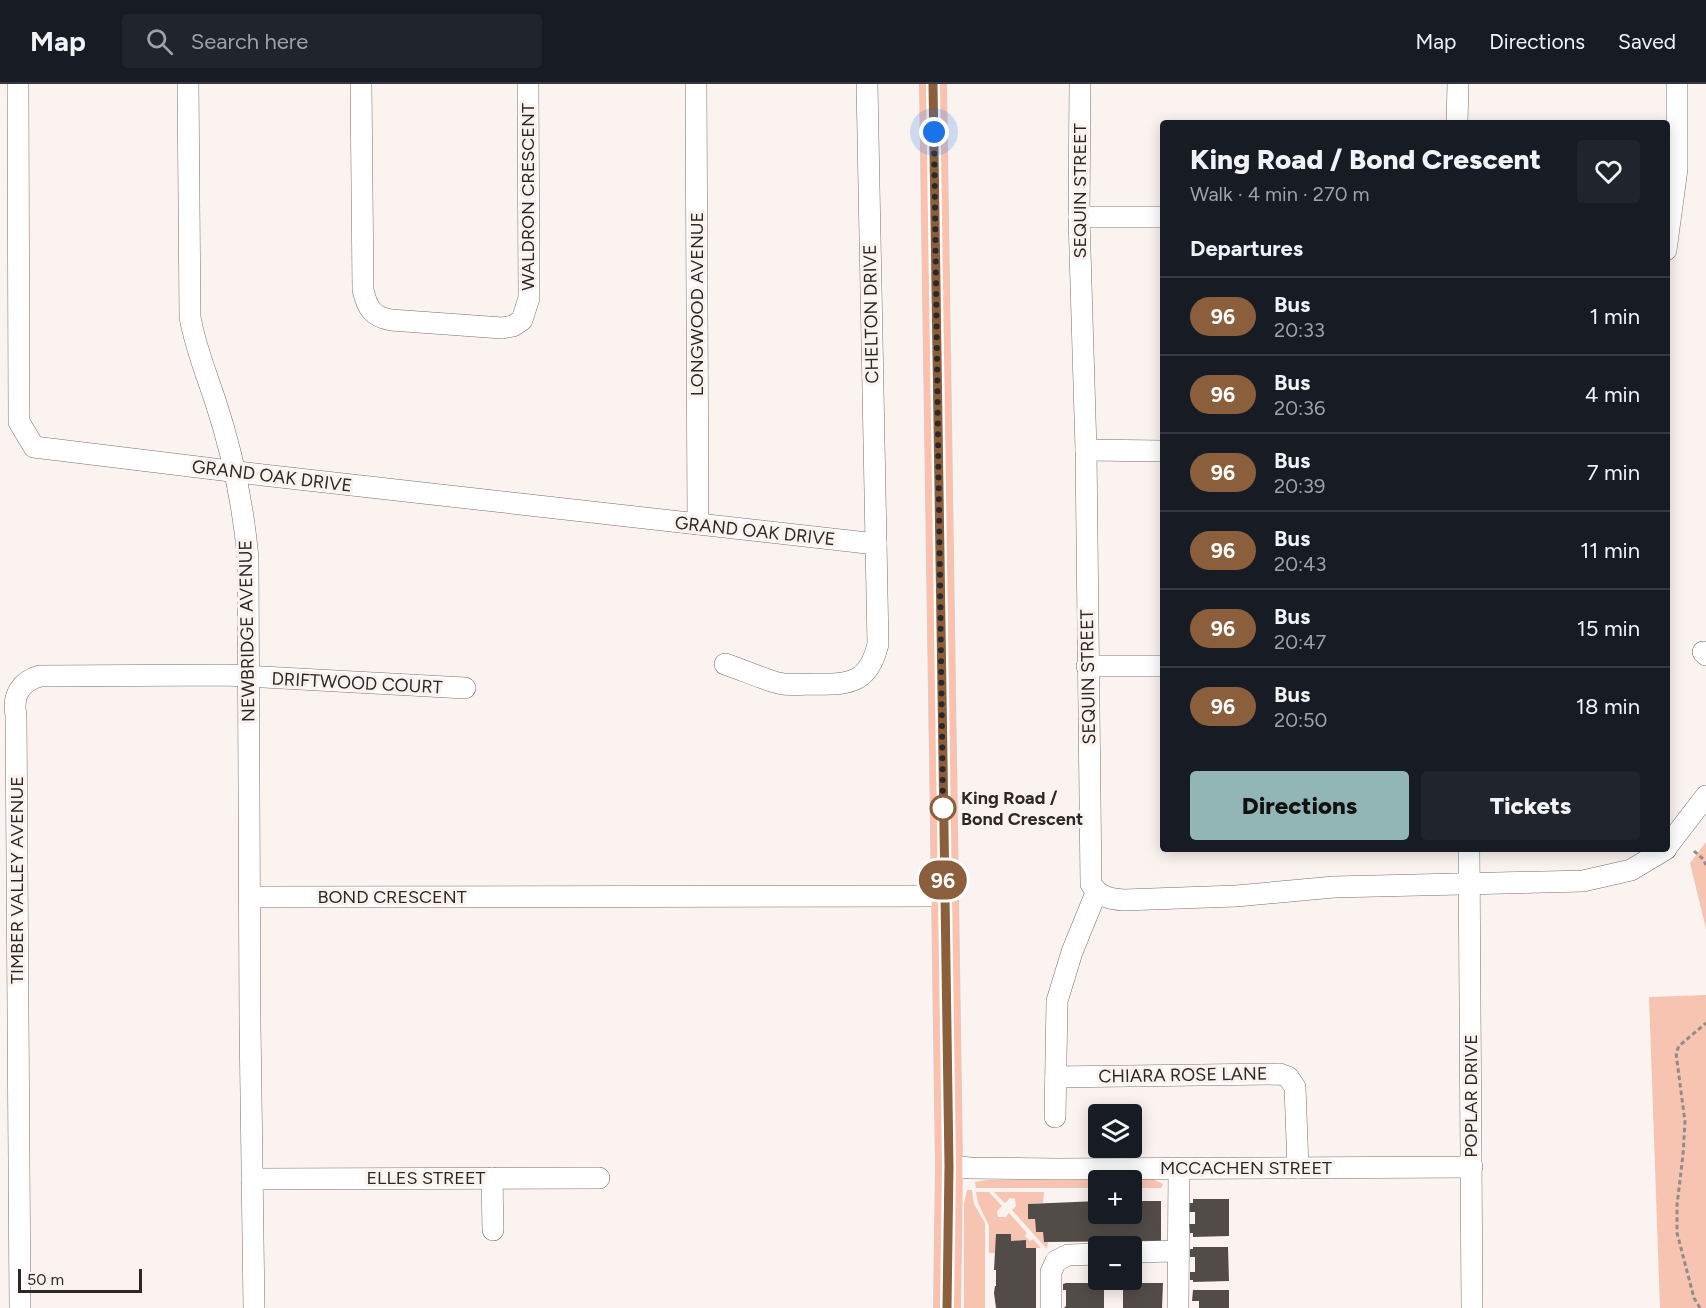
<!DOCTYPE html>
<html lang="en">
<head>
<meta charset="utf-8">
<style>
  :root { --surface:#171b24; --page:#20242c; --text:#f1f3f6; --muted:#9ea1a6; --line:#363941; --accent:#92b5b5 }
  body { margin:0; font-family:Figtree,sans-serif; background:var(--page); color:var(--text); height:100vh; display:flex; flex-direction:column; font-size:22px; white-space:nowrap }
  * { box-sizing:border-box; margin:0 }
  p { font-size:20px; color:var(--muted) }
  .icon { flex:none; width:33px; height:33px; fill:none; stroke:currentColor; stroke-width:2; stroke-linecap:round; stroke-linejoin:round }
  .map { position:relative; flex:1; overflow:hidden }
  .details { position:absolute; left:1160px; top:36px; width:510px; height:732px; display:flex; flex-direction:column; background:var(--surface); border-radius:6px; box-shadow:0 3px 15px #0003 }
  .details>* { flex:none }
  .badge { padding:0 12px; border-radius:20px; font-size:21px; line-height:39px }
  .controls { position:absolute; left:1088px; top:1020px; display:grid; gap:12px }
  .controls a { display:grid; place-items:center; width:54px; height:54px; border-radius:6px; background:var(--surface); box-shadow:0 3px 15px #0003; font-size:30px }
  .scale { position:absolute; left:18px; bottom:15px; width:124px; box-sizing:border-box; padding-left:6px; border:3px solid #2b2827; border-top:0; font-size:16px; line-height:21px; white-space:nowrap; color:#2b2827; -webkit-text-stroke:4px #fbf3f0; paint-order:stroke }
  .you { position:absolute; width:30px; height:30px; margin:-15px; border:4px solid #fff; border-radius:50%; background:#1a73e8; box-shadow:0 0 0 9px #1a73e833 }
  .map>.badge { position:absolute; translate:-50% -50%; box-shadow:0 0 0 3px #fff }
  h2 { padding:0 30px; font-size:22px; line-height:54px }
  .round { display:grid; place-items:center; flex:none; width:63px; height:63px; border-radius:6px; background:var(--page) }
  .headline { display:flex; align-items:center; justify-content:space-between; height:102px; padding:0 30px }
  h1 { font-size:28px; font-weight:800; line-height:45px }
  .action { display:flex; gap:12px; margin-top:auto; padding:12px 30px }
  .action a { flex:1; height:69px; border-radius:6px; background:var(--accent); color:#111; font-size:24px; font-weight:800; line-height:69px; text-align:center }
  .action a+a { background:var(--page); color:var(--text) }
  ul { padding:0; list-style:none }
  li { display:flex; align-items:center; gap:18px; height:78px; padding:0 30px; border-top:2px solid var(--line) }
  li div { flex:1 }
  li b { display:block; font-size:22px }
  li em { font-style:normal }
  li .badge { min-width:66px; font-weight:700; text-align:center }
  header { display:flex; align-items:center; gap:36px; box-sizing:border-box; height:84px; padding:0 30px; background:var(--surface); border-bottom:2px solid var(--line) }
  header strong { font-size:28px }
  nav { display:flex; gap:33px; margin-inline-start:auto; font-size:21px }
  .search { width:420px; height:54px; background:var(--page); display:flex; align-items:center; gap:15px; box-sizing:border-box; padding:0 21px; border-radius:6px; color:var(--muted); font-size:22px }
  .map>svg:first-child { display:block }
  .green { fill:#f8c4b2 }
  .building { fill:#524c49 }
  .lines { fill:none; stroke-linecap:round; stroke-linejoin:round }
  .minor-casing { stroke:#78716f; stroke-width:22 }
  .major-casing { stroke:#d0d0cf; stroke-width:28 }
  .path { stroke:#918c8a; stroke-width:3; stroke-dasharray:4.5 3; stroke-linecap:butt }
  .minor { stroke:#fff; stroke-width:21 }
  .major { stroke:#fbc1ad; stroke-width:27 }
  .line-casing { stroke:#fff; stroke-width:14 }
  .line { stroke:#8b5e3c; stroke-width:9 }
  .walk { stroke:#2b2827; stroke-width:6; stroke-dasharray:0 10.8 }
  .stop-dot { fill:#fff; stroke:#8b5e3c; stroke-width:3 }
  .labels { text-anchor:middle; stroke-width:6; stroke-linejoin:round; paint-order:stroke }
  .street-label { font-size:18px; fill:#2b2827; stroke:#fbf3f0 }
  .stop-label { font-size:18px; font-weight:bold; fill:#2b2827; stroke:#fbf3f0; text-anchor:start }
</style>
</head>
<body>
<header>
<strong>Map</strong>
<div class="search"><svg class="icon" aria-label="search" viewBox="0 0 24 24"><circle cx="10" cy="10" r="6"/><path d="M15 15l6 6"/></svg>Search here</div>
<nav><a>Map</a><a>Directions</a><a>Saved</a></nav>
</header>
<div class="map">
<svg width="1706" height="1224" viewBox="0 0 1706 1224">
  <rect width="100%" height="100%" fill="#fbf3f0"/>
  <g class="green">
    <path d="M1706,758V845L1690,779Z"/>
    <path d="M1706,911V1224H1660L1649,913Z"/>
    <path d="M1153,1095L1163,1100L1161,1104H1131V1096H1098V1104H976L975,1098L986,1096Z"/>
    <path d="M967,1106H972L974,1120L985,1139V1224H964V1119Z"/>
    <path d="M976,1108H989L1002,1122L997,1127L998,1133H1006L1009,1129L1027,1149L1025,1152L1030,1157L1033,1155L1041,1164H1026V1157H1011V1150H996V1169H989V1142L978,1119Z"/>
    <path d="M994,1108H1044L1043,1119L1028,1120V1135H1035L1036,1148H1043L1044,1158H1048L1047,1165L1012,1126L1016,1122L1015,1115L1010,1114L1005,1119Z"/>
  </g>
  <g class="building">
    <path d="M1193,1115H1229V1152L1193,1153V1149H1190L1189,1140H1195V1128H1189V1119H1193Z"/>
    <path d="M1098,1117V1130H1131V1117H1161V1157L1044,1158L1043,1148H1036L1035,1135H1028V1120Z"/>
    <path d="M996,1150H1011V1157L1026,1156V1164H1036V1224H996L994,1209L995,1202H996V1186H994Z"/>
    <path d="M1193,1163H1228L1229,1197L1193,1198V1196H1190V1188H1195V1173H1190V1165H1193Z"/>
    <path d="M1066,1199H1104V1224H1064L1066,1222V1206H1063V1200Z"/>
    <path d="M1123,1199H1163L1162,1224H1123Z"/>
    <path d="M1193,1206H1229V1224H1199V1217H1192Z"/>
  </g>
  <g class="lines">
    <defs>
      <g id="minor">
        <path d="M18,0L19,338L34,363L263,391L876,460"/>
        <path d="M188,0L190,233C195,262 206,289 215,316C232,367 243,420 248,474L250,940L254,1224"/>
        <path d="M361,0L363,206C367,224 373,233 391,236L502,244L513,242L522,236L529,214L528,0"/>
        <path d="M696,0L698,440"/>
        <path d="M1080,0L1079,133L1086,366L1091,800C1099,813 1110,815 1124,816L1236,812L1334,803L1583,797L1631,786L1666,765"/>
        <path d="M1457,39L1458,0"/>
        <path d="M1079,133H1162"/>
        <path d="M1666,166L1677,85V0"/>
        <path d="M1086,366L1162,367"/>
        <path d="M1703,568L1706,571"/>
        <path d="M725,580C743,586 760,594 778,599C790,602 804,600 816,600C851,601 869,598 878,560L867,0"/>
        <path d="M1087,582H1162"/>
        <path d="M1666,764L1706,712"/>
        <path d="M1469,765L1472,1224"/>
        <path d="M251,813L944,812"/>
        <path d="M1056,993L1280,990L1288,993L1295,1003L1298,1084"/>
        <path d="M1055,1033L1057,917L1072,868L1096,809"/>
        <path d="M949,1082L970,1084L1056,1085L1472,1083"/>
        <path d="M492,1094L493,1146"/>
        <path d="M252,1095L599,1094"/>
        <path d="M1131,1168L1177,1167"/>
        <path d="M20,1224L16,631C12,612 21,597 40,592L226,591L465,604"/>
        <path d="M1051,1224V1188L1056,1177L1068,1171L1098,1170"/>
        <path d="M1178,1224L1179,1085"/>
      </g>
      <path id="major" d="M933,0L949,1082L947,1224"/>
    </defs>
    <use href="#minor" class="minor-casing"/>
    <use href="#major" class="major-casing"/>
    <g class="path">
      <path d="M1694,767L1703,775L1706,781"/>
      <path d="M1700,1224L1694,1214L1677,1149V1121L1683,1071L1685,1038L1676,969L1679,962L1706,939"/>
    </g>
    <use href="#minor" class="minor"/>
    <use href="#major" class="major"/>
  </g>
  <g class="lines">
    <defs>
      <path id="line" d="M933,0L949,1082L947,1224"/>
    </defs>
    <use href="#line" class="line-casing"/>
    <use href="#line" class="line"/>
    <path class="walk" d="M934,48L943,724"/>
  </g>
  <circle class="stop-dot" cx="943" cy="724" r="12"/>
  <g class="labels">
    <g class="street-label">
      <text transform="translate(1080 107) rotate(-90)" y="6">SEQUIN STREET</text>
      <text transform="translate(528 113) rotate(-90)" y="6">WALDRON CRESCENT</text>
      <text transform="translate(697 220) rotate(-90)" y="6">LONGWOOD AVENUE</text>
      <text transform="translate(871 230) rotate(-91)" y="6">CHELTON DRIVE</text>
      <text transform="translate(272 392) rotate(7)" y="6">GRAND OAK DRIVE</text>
      <text transform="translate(755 447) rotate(6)" y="6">GRAND OAK DRIVE</text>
      <text transform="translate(247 547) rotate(-91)" y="6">NEWBRIDGE AVENUE</text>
      <text transform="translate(1088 593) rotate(-91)" y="6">SEQUIN STREET</text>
      <text transform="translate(357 599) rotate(3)" y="6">DRIFTWOOD COURT</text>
      <text transform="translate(17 796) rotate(-90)" y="6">TIMBER VALLEY AVENUE</text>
      <text x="392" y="819">BOND CRESCENT</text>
      <text transform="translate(1183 991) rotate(-1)" y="6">CHIARA ROSE LANE</text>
      <text transform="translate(1471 1012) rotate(-90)" y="6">POPLAR DRIVE</text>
      <text x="1246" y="1090">MCCACHEN STREET</text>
      <text x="426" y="1100">ELLES STREET</text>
    </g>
    <g class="stop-label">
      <text x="961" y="720">King Road /<tspan x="961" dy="21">Bond Crescent</tspan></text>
    </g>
  </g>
</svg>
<div class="controls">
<a><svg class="icon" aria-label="layers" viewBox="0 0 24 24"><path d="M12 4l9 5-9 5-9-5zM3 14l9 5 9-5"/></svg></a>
<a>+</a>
<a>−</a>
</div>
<div class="scale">50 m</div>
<div class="you" style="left:934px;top:48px"></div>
<b class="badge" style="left:943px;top:796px;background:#8b5e3c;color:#fff">96</b>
<section class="details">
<div class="headline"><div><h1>King Road / Bond Crescent</h1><p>Walk · 4 min · 270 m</p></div><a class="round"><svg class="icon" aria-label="heart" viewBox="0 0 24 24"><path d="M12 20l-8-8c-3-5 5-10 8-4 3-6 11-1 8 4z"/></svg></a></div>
<h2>Departures</h2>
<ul>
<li><span class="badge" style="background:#8b5e3c;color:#fff">96</span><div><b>Bus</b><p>20:33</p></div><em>1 min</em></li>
<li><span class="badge" style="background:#8b5e3c;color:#fff">96</span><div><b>Bus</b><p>20:36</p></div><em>4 min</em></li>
<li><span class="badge" style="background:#8b5e3c;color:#fff">96</span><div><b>Bus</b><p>20:39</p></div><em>7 min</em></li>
<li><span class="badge" style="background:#8b5e3c;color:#fff">96</span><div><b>Bus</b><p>20:43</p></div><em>11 min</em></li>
<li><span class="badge" style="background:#8b5e3c;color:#fff">96</span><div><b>Bus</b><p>20:47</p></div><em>15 min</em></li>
<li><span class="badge" style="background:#8b5e3c;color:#fff">96</span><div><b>Bus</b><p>20:50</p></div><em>18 min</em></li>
</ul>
<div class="action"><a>Directions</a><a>Tickets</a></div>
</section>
</div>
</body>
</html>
